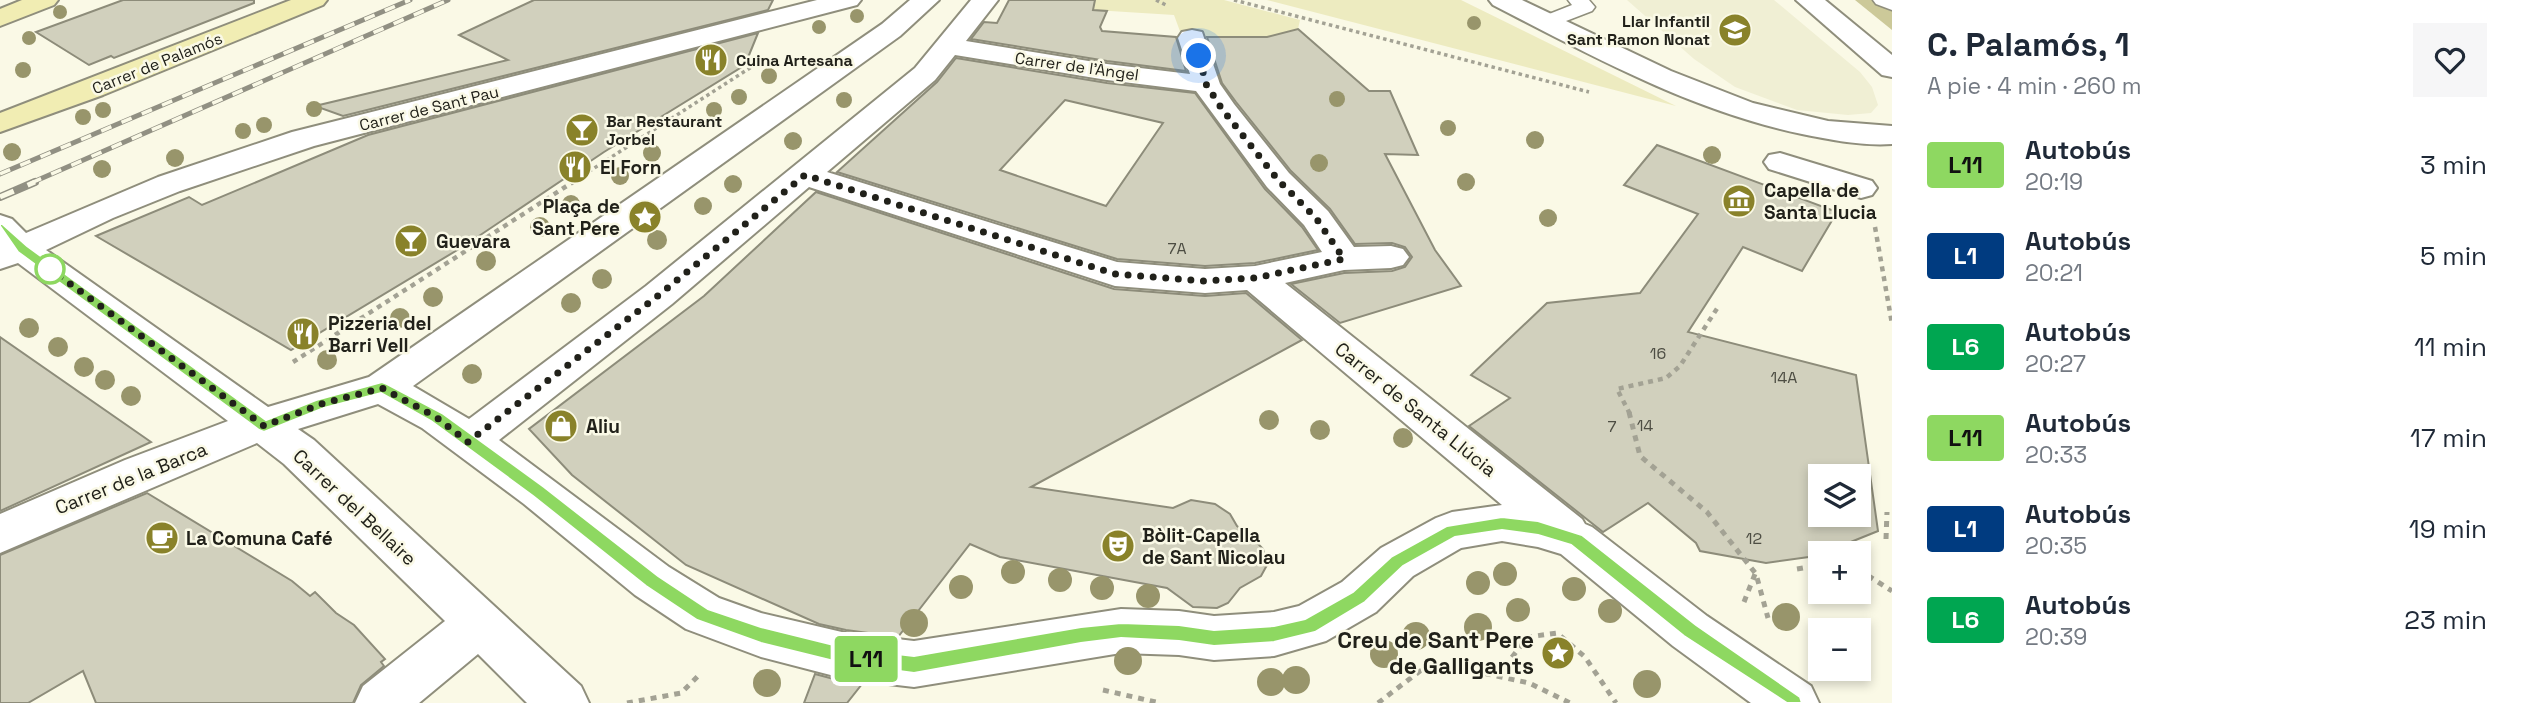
<!DOCTYPE html>
<html lang="es">
<head>
<meta charset="utf-8">
<style>
  :root { --surface:#fff; --page:#f6f6f7; --text:#1f2937; --muted:#747a83 }
  body { margin:0; font-family:"Space Grotesk",sans-serif; background:var(--page); color:var(--text); height:100vh; display:flex; flex-direction:column; font-size:26px; white-space:nowrap }
  * { box-sizing:border-box; margin:0 }
  p { font-size:23px; color:var(--muted) }
  .icon { flex:none; width:38px; height:38px; fill:none; stroke:currentColor; stroke-width:2; stroke-linecap:round; stroke-linejoin:round }
  .map { position:relative; flex:1; overflow:hidden }
  .side { display:flex; flex-direction:column; background:var(--surface); width:630px }
  .side>* { flex:none }
  .badge { padding:0 14px; border-radius:5px; font-size:24px; line-height:46px }
  .controls { position:absolute; left:1808px; top:464px; display:grid; gap:14px }
  .controls a { display:grid; place-items:center; width:63px; height:63px; border-radius:0px; background:var(--surface); box-shadow:0 4px 10px #0003; font-size:35px }
  .you { position:absolute; width:35px; height:35px; margin:-18px; border:5px solid #fff; border-radius:50%; background:#1a73e8; box-shadow:0 0 0 10px #1a73e833 }
  .map>.badge { position:absolute; translate:-50% -50%; box-shadow:0 0 0 4px #fff }
  .round { display:grid; place-items:center; flex:none; width:74px; height:74px; border-radius:0px; background:var(--page) }
  .summary { display:flex; align-items:center; justify-content:space-between; height:119px; padding:0 35px }
  h1 { font-size:33px; font-weight:700; line-height:52px }
  ul { padding:0; list-style:none }
  li { display:flex; align-items:center; gap:21px; height:91px; padding:0 35px }
  li div { flex:1 }
  li b { display:block; font-size:26px }
  li em { font-style:normal }
  li .badge { min-width:77px; font-weight:700; text-align:center }
  main { display:flex; flex:1; min-height:0 }
  .map>svg:first-child { display:block }
  .built { fill:#f0efd4 }
  .green { fill:#edebc0 }
  .forest { fill:#ccc999 }
  .building { fill:#d1d0bd; stroke:#8d8c7a; stroke-width:2; fill-rule:evenodd }
  .lines { fill:none; stroke-linecap:round; stroke-linejoin:round }
  .lane-casing { stroke:#8f8e7c; stroke-width:3 }
  .street-casing { stroke:#8f8e7c; stroke-width:4 }
  .secondary-casing { stroke:#8f8e7c; stroke-width:4 }
  .path-far2 { stroke:#a3a294; stroke-width:3.5; stroke-dasharray:3.5 3.5; stroke-linecap:butt }
  .path-far1 { stroke:#a3a294; stroke-width:4.5; stroke-dasharray:5 5; stroke-linecap:butt }
  .path { stroke:#a3a294; stroke-width:5; stroke-dasharray:6 6; stroke-linecap:butt }
  .lane { fill:#fff; fill-rule:evenodd }
  .street { fill:#fff; fill-rule:evenodd }
  .secondary { fill:#f1edb3; fill-rule:evenodd }
  .rail-far1-casing { stroke:#919083; stroke-width:5 }
  .rail-casing { stroke:#919083; stroke-width:8 }
  .rail-far1 { stroke:#faf9e6; stroke-width:3.5; stroke-dasharray:11; stroke-linecap:butt }
  .rail { stroke:#faf9e6; stroke-width:5; stroke-dasharray:15; stroke-linecap:butt }
  .tree { fill:#98956b }
  .line { fill:#8ed861; stroke:#fff; stroke-width:2 }
  .walk { stroke:#21211a; stroke-width:7; stroke-dasharray:0 12.6 }
  .stop-dot { fill:#fff; stroke:#8ed861; stroke-width:3.5 }
  .labels { text-anchor:middle; stroke-width:5; stroke-linejoin:round; paint-order:stroke }
  .far-poi-label { font-size:16px; font-weight:bold; fill:#21211a; stroke:#faf9e6; text-anchor:start }
  .far-street-label { font-size:16px; fill:#21211a; stroke:#faf9e6 }
  .number-label { font-size:16px; fill:#4d4d43 }
  .poi-label { font-size:19px; font-weight:bold; fill:#21211a; stroke:#faf9e6; text-anchor:start }
  .street-label { font-size:19px; fill:#21211a; stroke:#faf9e6 }
  .near-poi-label { font-size:23px; font-weight:bold; fill:#21211a; stroke:#faf9e6; text-anchor:end }
</style>
</head>
<body>
<main>
<div class="map">
<svg width="1892" height="703" viewBox="0 0 1892 703">
  <rect width="100%" height="100%" fill="#faf9e6"/>
  <path class="built" d="M1627,0H1774L1860,72L1872,87L1878,105L1871,113L1848,115L1797,110L1735,87L1694,59Z"/>
  <g class="green">
    <path d="M1095,0H1224L1300,20L1298,29L1267,37L1193,38L1185,45L1174,15L1094,10Z"/>
    <path d="M1267,0H1461L1676,106Z"/>
  </g>
  <path class="forest" d="M1855,0H1892V30Z"/>
  <g class="building">
    <path d="M123,0H254V3L114,58L111,56L89,65L36,32Z"/>
    <path d="M534,0H773L768,10L343,116L315,106L508,60L459,35Z"/>
    <path d="M1009,0H1095L1093,10L1107,11L1100,27L1102,31L1176,37L1186,71L1107,61L971,39L984,22L997,23Z"/>
    <path d="M1298,29L1369,91H1390L1418,155L1385,154L1435,250L1461,286L1340,323L1291,284L1344,273L1392,271L1405,267L1412,257L1405,247L1392,243L1355,244L1330,209L1291,171L1236,102L1222,83L1207,37H1267Z"/>
    <path d="M758,33L745,65L604,152L464,246L291,350L96,236L189,197L202,205L368,135Z"/>
    <path d="M956,58L1107,83L1195,93L1265,189L1302,227L1318,250L1255,263L1205,266L1117,259L837,172L937,82ZM1065,100L1163,123L1106,206L1000,170Z"/>
    <path d="M1657,145L1837,212L1802,271L1743,247L1688,332L1856,375L1878,531L1816,556L1766,563L1700,551L1696,543L1648,503L1603,532L1469,426L1510,398L1471,375L1547,303L1640,293L1698,214L1624,185ZM1820,476H1858V514H1820Z"/>
    <path d="M816,192L1114,289L1205,296L1246,293L1302,340L1031,487L1173,508L1191,500L1215,504L1230,514L1237,526L1250,535L1263,549L1267,565L1261,576L1240,588L1228,603L1217,608L1193,607L1167,588L1000,557L970,544L898,637L846,630L819,624L686,565L572,475L529,429L704,296Z"/>
    <path d="M0,337L151,442L0,511Z"/>
    <path d="M147,493L292,581L310,596L315,592L336,613L354,625L385,659L381,662L384,666L361,685L353,703H96L83,671L28,703H0V555Z"/>
    <path d="M815,674L845,682L862,684L847,703H804Z"/>
  </g>
  <g class="lines">
    <defs>
      <g id="lane">
        <path d="M1568,0H1589L1595,7L1592,11L1553,26H1539L1536,22L1539,18L1572,5Z"/>
        <path d="M1873,0H1892V10L1876,4Z"/>
      </g>
      <g id="street">
        <path d="M817,0H861L857,5L314,146L180,191L113,218L46,250L268,407L369,377L882,24L910,0H939L900,36L413,386L469,419L646,286L915,68L971,0H998L966,41L1107,64L1190,74L1178,38L1182,32L1192,30L1202,32L1220,84L1234,104L1289,173L1328,211L1354,247L1391,246L1403,249L1409,257L1403,265L1391,268L1344,270L1285,283L1582,519L1585,524L1592,527L1707,616L1811,686L1819,703H1751L1673,646L1561,554L1538,547L1502,541L1461,548L1413,576L1376,612L1326,641L1274,656L1214,660L1179,655L1121,653L914,687L846,679L761,657L686,629L635,595L524,504L422,428L378,404L298,429L314,440L581,686L589,703H527L478,654L419,703H355L363,686L445,621L284,464L257,443L0,553V514L125,460L228,421L18,263L0,269V215L12,219L26,233L158,177L292,132ZM955,55L1107,80L1196,91L1267,187L1304,225L1322,252L1255,266L1205,269L1117,262L827,172L935,80ZM809,187L1115,286L1205,293L1247,290L1502,505L1452,512L1436,518L1381,548L1342,582L1299,606L1274,612L1214,616L1179,611L1121,609L914,641L846,633L761,613L719,598L669,567L499,440L672,304Z"/>
        <path d="M1489,0H1522L1671,71L1753,103L1828,121L1892,126V144C1862,146 1832,140 1802,134C1692,111 1592,56 1493,5Z"/>
        <path d="M1796,0H1825L1892,55V77L1882,75Z"/>
        <path d="M1780,153L1872,181L1877,188L1872,195L1861,198L1769,169L1764,162L1769,155Z"/>
      </g>
      <g id="secondary">
        <path d="M22,0H58L54,5L0,26V9Z"/>
        <path d="M291,0H327L323,5L103,95L0,132V113Z"/>
      </g>
    </defs>
    <use href="#lane" class="lane-casing"/>
    <use href="#street" class="street-casing"/>
    <use href="#secondary" class="secondary-casing"/>
    <g class="path-far2">
      <path d="M1156,0L1168,6"/>
      <path d="M1234,0L1589,92"/>
      <path d="M571,183L753,66"/>
    </g>
    <g class="path-far1">
      <path d="M1875,227L1892,324"/>
      <path d="M293,362L573,182"/>
      <path d="M1630,414L1617,389L1666,378L1680,366L1718,307"/>
    </g>
    <g class="path">
      <path d="M1629,412L1640,456L1707,512L1756,574L1768,618"/>
      <path d="M1886,539L1887,512"/>
      <path d="M1797,569L1814,566"/>
      <path d="M1858,569L1892,591"/>
      <path d="M1744,602L1755,574"/>
      <path d="M1497,676L1528,637L1557,633L1585,657L1616,703"/>
      <path d="M1103,690L1160,703"/>
      <path d="M627,703L681,693L701,673"/>
      <path d="M1378,703L1420,671L1441,664L1529,683L1570,703"/>
    </g>
    <use href="#lane" class="lane"/>
    <use href="#street" class="street"/>
    <use href="#secondary" class="secondary"/>
    <defs>
      <g id="rail-far1">
        <path d="M0,174L410,0"/>
        <path d="M31,183L448,0"/>
      </g>
      <path id="rail" d="M0,197L35,182"/>
    </defs>
    <use href="#rail-far1" class="rail-far1-casing"/>
    <use href="#rail" class="rail-casing"/>
    <use href="#rail-far1" class="rail-far1"/>
    <use href="#rail" class="rail"/>
  </g>
  <g class="tree">
    <circle cx="60" cy="12" r="7"/>
    <circle cx="857" cy="16" r="7"/>
    <circle cx="1474" cy="23" r="7"/>
    <circle cx="819" cy="27" r="7"/>
    <circle cx="29" cy="38" r="7"/>
    <circle cx="23" cy="70" r="8"/>
    <circle cx="769" cy="76" r="8"/>
    <circle cx="739" cy="97" r="8"/>
    <circle cx="1337" cy="99" r="8"/>
    <circle cx="844" cy="100" r="8"/>
    <circle cx="314" cy="109" r="8"/>
    <circle cx="103" cy="110" r="8"/>
    <circle cx="714" cy="110" r="8"/>
    <circle cx="83" cy="117" r="8"/>
    <circle cx="264" cy="125" r="8"/>
    <circle cx="1448" cy="128" r="8"/>
    <circle cx="243" cy="131" r="8"/>
    <circle cx="1535" cy="140" r="9"/>
    <circle cx="793" cy="141" r="9"/>
    <circle cx="12" cy="152" r="9"/>
    <circle cx="652" cy="153" r="9"/>
    <circle cx="1712" cy="155" r="9"/>
    <circle cx="175" cy="158" r="9"/>
    <circle cx="1319" cy="163" r="9"/>
    <circle cx="102" cy="169" r="9"/>
    <circle cx="620" cy="176" r="9"/>
    <circle cx="1466" cy="182" r="9"/>
    <circle cx="733" cy="184" r="9"/>
    <circle cx="571" cy="204" r="9"/>
    <circle cx="703" cy="206" r="9"/>
    <circle cx="1548" cy="218" r="9"/>
    <circle cx="540" cy="227" r="10"/>
    <circle cx="657" cy="240" r="10"/>
    <circle cx="486" cy="261" r="10"/>
    <circle cx="602" cy="279" r="10"/>
    <circle cx="433" cy="297" r="10"/>
    <circle cx="571" cy="303" r="10"/>
    <circle cx="400" cy="318" r="10"/>
    <circle cx="29" cy="328" r="10"/>
    <circle cx="58" cy="347" r="10"/>
    <circle cx="327" cy="360" r="10"/>
    <circle cx="84" cy="367" r="10"/>
    <circle cx="472" cy="374" r="10"/>
    <circle cx="105" cy="380" r="10"/>
    <circle cx="131" cy="396" r="10"/>
    <circle cx="1269" cy="420" r="10"/>
    <circle cx="1320" cy="430" r="10"/>
    <circle cx="1403" cy="438" r="10"/>
    <circle cx="1013" cy="572" r="12"/>
    <circle cx="1505" cy="574" r="12"/>
    <circle cx="1060" cy="580" r="12"/>
    <circle cx="1478" cy="583" r="12"/>
    <circle cx="961" cy="587" r="12"/>
    <circle cx="1102" cy="588" r="12"/>
    <circle cx="1574" cy="589" r="12"/>
    <circle cx="1148" cy="596" r="12"/>
    <circle cx="1518" cy="610" r="12"/>
    <circle cx="1610" cy="611" r="12"/>
    <circle cx="1786" cy="617" r="14"/>
    <circle cx="914" cy="623" r="14"/>
    <circle cx="1478" cy="627" r="14"/>
    <circle cx="1416" cy="636" r="14"/>
    <circle cx="1384" cy="654" r="14"/>
    <circle cx="1128" cy="661" r="14"/>
    <circle cx="1296" cy="680" r="14"/>
    <circle cx="1271" cy="682" r="14"/>
    <circle cx="767" cy="683" r="14"/>
    <circle cx="1647" cy="684" r="14"/>
  </g>
  <path class="line" d="M0,222L27,246L266,420L316,400L382,382L387,384L442,413L544,487L658,576L708,609L761,627L846,648L914,656L1081,627L1121,623L1179,625L1214,630L1274,626L1305,619L1353,592L1391,557L1447,526L1502,517L1538,521L1582,535L1696,625L1800,697L1802,703H1787L1684,636L1571,545L1538,535L1502,530L1455,537L1403,566L1365,602L1315,632L1274,642L1214,646L1179,641L1121,638L1081,643L914,673L846,664L761,643L697,620L646,586L533,496L431,421L381,393L324,408L264,432L259,430L18,252L0,226Z"/>
  <g class="lines">
    <path class="walk" d="M50,269L264,426L321,404L382,388L436,417L468,442L659,295L805,175L1115,274L1205,281L1255,278L1344,259L1316,218L1278,180L1222,109L1206,84L1199,56"/>
  </g>
  <defs>
    <symbol id="school-disc" viewBox="-11 -11 22 22"><circle r="9.5" fill="#89822a" stroke="#faf9e6"/><path d="M0-5L7-2L0 1L-7-2ZM-4 1L0 2.5L4 1V4Q0 6-4 4Z" fill="#fff"/></symbol>
    <symbol id="restaurant-disc" viewBox="-11 -11 22 22"><circle r="9.5" fill="#89822a" stroke="#faf9e6"/><path d="M-5-6h1v4h1v-4h1v4h1v-4h1v5L-1.5 .5V6h-2V.5L-5-1ZM5-6V6H3V1.5H1.5Q1.5-4 5-6Z" fill="#fff"/></symbol>
    <symbol id="bar-disc" viewBox="-11 -11 22 22"><circle r="9.5" fill="#89822a" stroke="#faf9e6"/><path d="M-6-5H6L.8 .8V4.5H3.5V6h-7V4.5H-.8V.8Z" fill="#fff"/></symbol>
    <symbol id="museum-disc" viewBox="-11 -11 22 22"><circle r="9.5" fill="#89822a" stroke="#faf9e6"/><path d="M0-6L6-3V-2H-6V-3ZM-5-1h2V3h-2ZM-1-1h2V3h-2ZM3-1h2V3H3ZM-6 4H6V6H-6Z" fill="#fff"/></symbol>
    <symbol id="sight-disc" viewBox="-11 -11 22 22"><circle r="9.5" fill="#89822a" stroke="#faf9e6"/><path d="M0-6L1.8-2.2L6-1.7L2.9 1.2L3.7 5.4L0 3.3L-3.7 5.4L-2.9 1.2L-6-1.7L-1.8-2.2Z" fill="#fff"/></symbol>
    <symbol id="shop-disc" viewBox="-11 -11 22 22"><circle r="9.5" fill="#89822a" stroke="#faf9e6"/><path d="M-5-2.5h2.3a2.7 3.5 0 0 1 5.4 0H5L5.5 6h-11ZM-1.5-2.5h3a1.5 2.3 0 0 0-3 0Z" fill="#fff"/></symbol>
    <symbol id="cafe-disc" viewBox="-11 -11 22 22"><circle r="9.5" fill="#89822a" stroke="#faf9e6"/><path d="M-5.5-4.5H6V0H3Q3 3.5 0 3.5H-2.5Q-5.5 3.5-5.5 0ZM3-3.2v2h1.7v-2ZM-6 4.5H4V6H-6Z" fill="#fff"/></symbol>
    <symbol id="theatre-disc" viewBox="-11 -11 22 22"><circle r="9.5" fill="#89822a" stroke="#faf9e6"/><path d="M-5-5.5Q0-4 5-5.5V0Q5 5 0 6Q-5 5-5 0ZM-3.3-2.5H-1v1.5H-3.3ZM1-2.5H3.3v1.5H1ZM-2.8 1Q0 5.5 2.8 1Z" fill="#fff"/></symbol>
  </defs>
  <g fill-rule="evenodd">
    <use href="#school-disc" x="1716" y="11" width="38" height="38"/>
    <use href="#restaurant-disc" x="692" y="41" width="38" height="38"/>
    <use href="#bar-disc" x="563" y="111" width="38" height="38"/>
    <use href="#restaurant-disc" x="556" y="148" width="38" height="38"/>
    <use href="#museum-disc" x="1720" y="182" width="38" height="38"/>
    <use href="#sight-disc" x="626" y="198" width="38" height="38"/>
    <use href="#bar-disc" x="392" y="222" width="38" height="38"/>
    <use href="#restaurant-disc" x="284" y="315" width="38" height="38"/>
    <use href="#shop-disc" x="542" y="407" width="38" height="38"/>
    <use href="#cafe-disc" x="143" y="519" width="38" height="38"/>
    <use href="#theatre-disc" x="1099" y="527" width="38" height="38"/>
    <use href="#sight-disc" x="1539" y="634" width="38" height="38"/>
  </g>
  <circle class="stop-dot" cx="50" cy="269" r="14"/>
  <g class="labels">
    <g class="far-poi-label">
      <text x="1710" y="27" text-anchor="end">Llar Infantil<tspan x="1710" dy="18">Sant Ramon Nonat</tspan></text>
      <text x="736" y="66">Cuina Artesana</text>
      <text x="606" y="127">Bar Restaurant<tspan x="606" dy="18">Jorbel</tspan></text>
    </g>
    <g class="far-street-label">
      <text transform="translate(157 63) rotate(-22)" y="6">Carrer de Palamós</text>
      <text transform="translate(1077 66) rotate(8)" y="6">Carrer de l'Àngel</text>
      <text transform="translate(429 108) rotate(-14)" y="6">Carrer de Sant Pau</text>
    </g>
    <g class="number-label">
      <text x="1177" y="254">7A</text>
      <text x="1658" y="359">16</text>
      <text x="1784" y="383">14A</text>
      <text x="1645" y="431">14</text>
      <text x="1612" y="432">7</text>
      <text x="1754" y="544">12</text>
    </g>
    <g class="poi-label">
      <text x="600" y="174">El Forn</text>
      <text x="1764" y="197">Capella de<tspan x="1764" dy="22">Santa Llucia</tspan></text>
      <text x="620" y="213" text-anchor="end">Plaça de<tspan x="620" dy="22">Sant Pere</tspan></text>
      <text x="436" y="248">Guevara</text>
      <text x="328" y="330">Pizzeria del<tspan x="328" dy="22">Barri Vell</tspan></text>
      <text x="586" y="433">Aliu</text>
      <text x="1142" y="542">Bòlit-Capella<tspan x="1142" dy="22">de Sant Nicolau</tspan></text>
      <text x="186" y="545">La Comuna Café</text>
    </g>
    <g class="street-label">
      <text transform="translate(1416 409) rotate(39)" y="7">Carrer de Santa Llúcia</text>
      <text transform="translate(131 478) rotate(-22)" y="7">Carrer de la Barca</text>
      <text transform="translate(355 507) rotate(43)" y="7">Carrer del Bellaire</text>
    </g>
    <g class="near-poi-label">
      <text x="1534" y="648">Creu de Sant Pere<tspan x="1534" dy="26">de Galligants</tspan></text>
    </g>
  </g>
</svg>
<div class="controls">
<a><svg class="icon" aria-label="layers" viewBox="0 0 24 24"><path d="M12 4l9 5-9 5-9-5zM3 14l9 5 9-5"/></svg></a>
<a>+</a>
<a>−</a>
</div>
<div class="you" style="left:1199px;top:56px"></div>
<b class="badge" style="left:866px;top:659px;background:#8ed861;color:#111">L11</b>
</div>
<section class="side">
<div class="summary"><div><h1>C. Palamós, 1</h1><p>A pie · 4 min · 260 m</p></div><a class="round"><svg class="icon" aria-label="heart" viewBox="0 0 24 24"><path d="M12 20l-8-8c-3-5 5-10 8-4 3-6 11-1 8 4z"/></svg></a></div>
<ul>
<li><span class="badge" style="background:#8ed861;color:#111">L11</span><div><b>Autobús</b><p>20:19</p></div><em>3 min</em></li>
<li><span class="badge" style="background:#003b80;color:#fff">L1</span><div><b>Autobús</b><p>20:21</p></div><em>5 min</em></li>
<li><span class="badge" style="background:#00a651;color:#fff">L6</span><div><b>Autobús</b><p>20:27</p></div><em>11 min</em></li>
<li><span class="badge" style="background:#8ed861;color:#111">L11</span><div><b>Autobús</b><p>20:33</p></div><em>17 min</em></li>
<li><span class="badge" style="background:#003b80;color:#fff">L1</span><div><b>Autobús</b><p>20:35</p></div><em>19 min</em></li>
<li><span class="badge" style="background:#00a651;color:#fff">L6</span><div><b>Autobús</b><p>20:39</p></div><em>23 min</em></li>
</ul>
</section>
</main>
</body>
</html>
